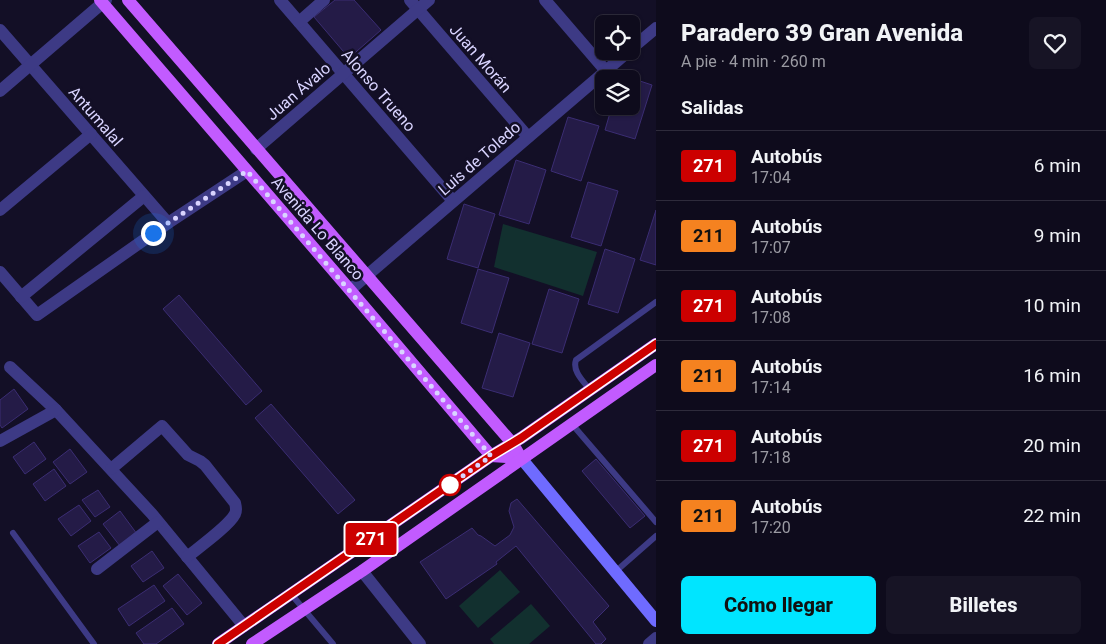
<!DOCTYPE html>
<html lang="es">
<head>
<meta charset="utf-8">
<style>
  :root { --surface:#0e0b1c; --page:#171425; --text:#f1f3f6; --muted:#9b9ba3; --line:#2e2b3b; --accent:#00e5ff }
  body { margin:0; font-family:Roboto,sans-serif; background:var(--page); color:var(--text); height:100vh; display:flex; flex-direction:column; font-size:19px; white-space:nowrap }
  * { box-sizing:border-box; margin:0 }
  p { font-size:16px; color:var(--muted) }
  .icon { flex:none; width:28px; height:28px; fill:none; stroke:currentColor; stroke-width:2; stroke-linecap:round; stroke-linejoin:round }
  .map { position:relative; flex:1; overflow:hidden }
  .details { display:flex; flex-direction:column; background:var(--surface); width:450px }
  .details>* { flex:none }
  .badge { padding:0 10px; border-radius:4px; font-size:18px; line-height:32px }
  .tools { position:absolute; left:595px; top:15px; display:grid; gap:10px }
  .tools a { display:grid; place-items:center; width:45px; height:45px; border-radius:8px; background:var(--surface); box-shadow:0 1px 4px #0004,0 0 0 1px var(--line); font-size:25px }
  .you { position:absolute; width:25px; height:25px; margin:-12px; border:4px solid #fff; border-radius:50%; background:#1a73e8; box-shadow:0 0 0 8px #1a73e833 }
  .map>.badge { position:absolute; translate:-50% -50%; box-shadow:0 0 0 2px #fff }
  h2 { padding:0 25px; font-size:19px; line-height:45px }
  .round { display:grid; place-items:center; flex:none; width:52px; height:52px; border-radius:8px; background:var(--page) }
  .overview { display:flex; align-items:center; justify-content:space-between; height:85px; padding:0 25px }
  h1 { font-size:24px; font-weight:800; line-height:38px }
  .cta { display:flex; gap:10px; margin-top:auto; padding:10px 25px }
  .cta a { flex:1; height:58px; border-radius:8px; background:var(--accent); color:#111; font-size:20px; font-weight:800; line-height:58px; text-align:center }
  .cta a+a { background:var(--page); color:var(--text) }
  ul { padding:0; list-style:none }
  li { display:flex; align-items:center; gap:15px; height:70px; padding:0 25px; border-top:1px solid var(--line) }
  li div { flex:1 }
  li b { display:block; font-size:19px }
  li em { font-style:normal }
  li .badge { min-width:55px; font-weight:700; text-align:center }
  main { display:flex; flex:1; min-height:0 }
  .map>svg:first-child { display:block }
  .green { fill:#12302f }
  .building { fill:#241b47; stroke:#3b2d73 }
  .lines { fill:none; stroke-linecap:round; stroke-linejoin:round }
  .service { stroke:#3d3a85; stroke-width:6 }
  .minor { stroke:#3d3a85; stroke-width:12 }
  .secondary { stroke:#6f6bff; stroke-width:12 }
  .primary { stroke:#c25bff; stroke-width:12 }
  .line-casing { stroke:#fff; stroke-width:11 }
  .line { stroke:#c00; stroke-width:8 }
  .walk { stroke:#d9d4ff; stroke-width:5; stroke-dasharray:0 9 }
  .stop-dot { fill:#fff; stroke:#c00; stroke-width:2.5 }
  .labels { text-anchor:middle; stroke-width:5; stroke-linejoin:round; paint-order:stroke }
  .street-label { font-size:16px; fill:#d9d4ff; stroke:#130f26 }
</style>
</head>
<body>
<main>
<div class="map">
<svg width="656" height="644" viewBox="0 0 656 644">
  <rect width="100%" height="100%" fill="#130f26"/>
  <g class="green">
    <path d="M503,224L597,252L583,296L494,267Z"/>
    <path d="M500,570L520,592L478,628L459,606Z"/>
    <path d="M531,604L550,626L529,644H494L490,639Z"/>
  </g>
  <g class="building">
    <path d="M335,0H354L381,30L349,58L314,17Z"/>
    <path d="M622,75L652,85L635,139L605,130L612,106H631V79H620Z"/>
    <path d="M568,117L599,126L581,181L551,171Z"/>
    <path d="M516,160L546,170L529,224L499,215Z"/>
    <path d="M588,182L618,191L601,246L571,237Z"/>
    <path d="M464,204L495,214L478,268L447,259Z"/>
    <path d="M656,210V265L640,260Z"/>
    <path d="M605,249L635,259L618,313L588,304Z"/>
    <path d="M478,269L509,278L492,333L461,323Z"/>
    <path d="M549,289L579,299L562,353L532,344Z"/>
    <path d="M179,295L262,391L246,405L163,309Z"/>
    <path d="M499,333L530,343L513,397L482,388Z"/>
    <path d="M14,389L28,409L2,428L0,425V400Z"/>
    <path d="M271,404L355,500L338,514L255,418Z"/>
    <path d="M34,442L46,459L25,474L13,457Z"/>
    <path d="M70,449L87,472L70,484L53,462Z"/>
    <path d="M596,459L645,516L630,528L582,471Z"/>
    <path d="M54,469L66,486L45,501L33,484Z"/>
    <path d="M98,490L110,507L95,517L82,500Z"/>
    <path d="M517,499L609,606L593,622L606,639L601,644H596L516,546L496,562L497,564L446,599L420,562L472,528L478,535L481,536L495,546L510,535L514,527L509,511L511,503Z"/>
    <path d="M79,505L91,521L71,536L58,519Z"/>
    <path d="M120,511L137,534L120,546L103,524Z"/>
    <path d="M99,532L111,548L90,563L78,546Z"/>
    <path d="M152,551L164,568L143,582L131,566Z"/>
    <path d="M178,574L202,603L187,615L163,586Z"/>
    <path d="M154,585L165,601L129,626L118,609Z"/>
    <path d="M172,608L184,624L156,644H144L136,633Z"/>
  </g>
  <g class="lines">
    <g class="service">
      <path d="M590,390C583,381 572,371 576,360L656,302"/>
      <path d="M571,423L656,522"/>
      <path d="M13,533L94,644"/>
      <path d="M615,572L656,536"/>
      <path d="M291,594L333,644"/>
    </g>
    <g class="minor">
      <path d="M280,0L453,201"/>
      <path d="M410,0L528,137"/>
      <path d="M545,0L606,71"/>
      <path d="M299,22L324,0"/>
      <path d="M0,30L168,223"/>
      <path d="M631,49L656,28"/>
      <path d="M0,91L106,0"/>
      <path d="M256,149L429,0"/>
      <path d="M0,210L91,134"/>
      <path d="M0,272L37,315L168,223L247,171"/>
      <path d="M350,290L629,51"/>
      <path d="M21,297L144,196"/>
      <path d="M10,367L56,410L152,514L244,626"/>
      <path d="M0,441L56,410"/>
      <path d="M111,469L162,426L188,455L200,461L205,465L235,503C236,507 237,510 235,514C229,526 198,548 187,557"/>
      <path d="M97,569L158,522"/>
      <path d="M362,571L420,644"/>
      <path d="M649,644L656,638"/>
    </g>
    <path class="secondary" d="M521,458L656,621"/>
    <g class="primary">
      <path d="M100,0L350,290L491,456L521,458"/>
      <path d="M128,0L513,444L521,458"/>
      <path d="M218,644L491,456L521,438L656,344"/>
      <path d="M252,644L362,571L656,365"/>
    </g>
  </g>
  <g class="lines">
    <defs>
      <path id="line" d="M218,644L491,456L521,438L656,344"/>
    </defs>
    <use href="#line" class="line-casing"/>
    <use href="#line" class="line"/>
    <path class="walk" d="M153,233L247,171L491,456L450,485"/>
  </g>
  <circle class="stop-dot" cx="450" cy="485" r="10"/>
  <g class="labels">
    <g class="street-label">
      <text transform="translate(481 58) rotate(49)" y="6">Juan Morán</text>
      <text transform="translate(379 90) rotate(49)" y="6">Alonso Trueno</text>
      <text transform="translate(298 91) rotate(-41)" y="6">Juan Ávalo</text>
      <text transform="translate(96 116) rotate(49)" y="6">Antumalal</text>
      <text transform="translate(479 158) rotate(-41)" y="6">Luis de Toledo</text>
      <text transform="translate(318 228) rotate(49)" y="6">Avenida Lo Blanco</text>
    </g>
  </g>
</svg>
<div class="tools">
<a><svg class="icon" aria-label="locate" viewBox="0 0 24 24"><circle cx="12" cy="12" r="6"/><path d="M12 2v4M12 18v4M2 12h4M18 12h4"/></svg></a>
<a><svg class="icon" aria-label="layers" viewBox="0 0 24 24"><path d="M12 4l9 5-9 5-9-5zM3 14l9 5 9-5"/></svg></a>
</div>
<div class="you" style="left:153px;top:233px"></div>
<b class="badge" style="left:371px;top:539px;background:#c00;color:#fff">271</b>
</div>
<section class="details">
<div class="overview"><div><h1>Paradero 39 Gran Avenida</h1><p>A pie · 4 min · 260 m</p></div><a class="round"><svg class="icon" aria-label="heart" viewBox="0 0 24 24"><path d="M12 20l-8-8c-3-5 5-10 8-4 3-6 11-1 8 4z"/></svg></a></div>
<h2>Salidas</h2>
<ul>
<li><span class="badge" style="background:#c00;color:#fff">271</span><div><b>Autobús</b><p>17:04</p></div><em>6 min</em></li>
<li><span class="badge" style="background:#f58220;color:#111">211</span><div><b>Autobús</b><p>17:07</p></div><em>9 min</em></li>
<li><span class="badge" style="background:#c00;color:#fff">271</span><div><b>Autobús</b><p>17:08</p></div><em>10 min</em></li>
<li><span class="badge" style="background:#f58220;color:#111">211</span><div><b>Autobús</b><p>17:14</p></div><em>16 min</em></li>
<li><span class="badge" style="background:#c00;color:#fff">271</span><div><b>Autobús</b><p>17:18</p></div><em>20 min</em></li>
<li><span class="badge" style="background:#f58220;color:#111">211</span><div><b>Autobús</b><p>17:20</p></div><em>22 min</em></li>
</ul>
<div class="cta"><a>Cómo llegar</a><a>Billetes</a></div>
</section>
</main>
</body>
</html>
